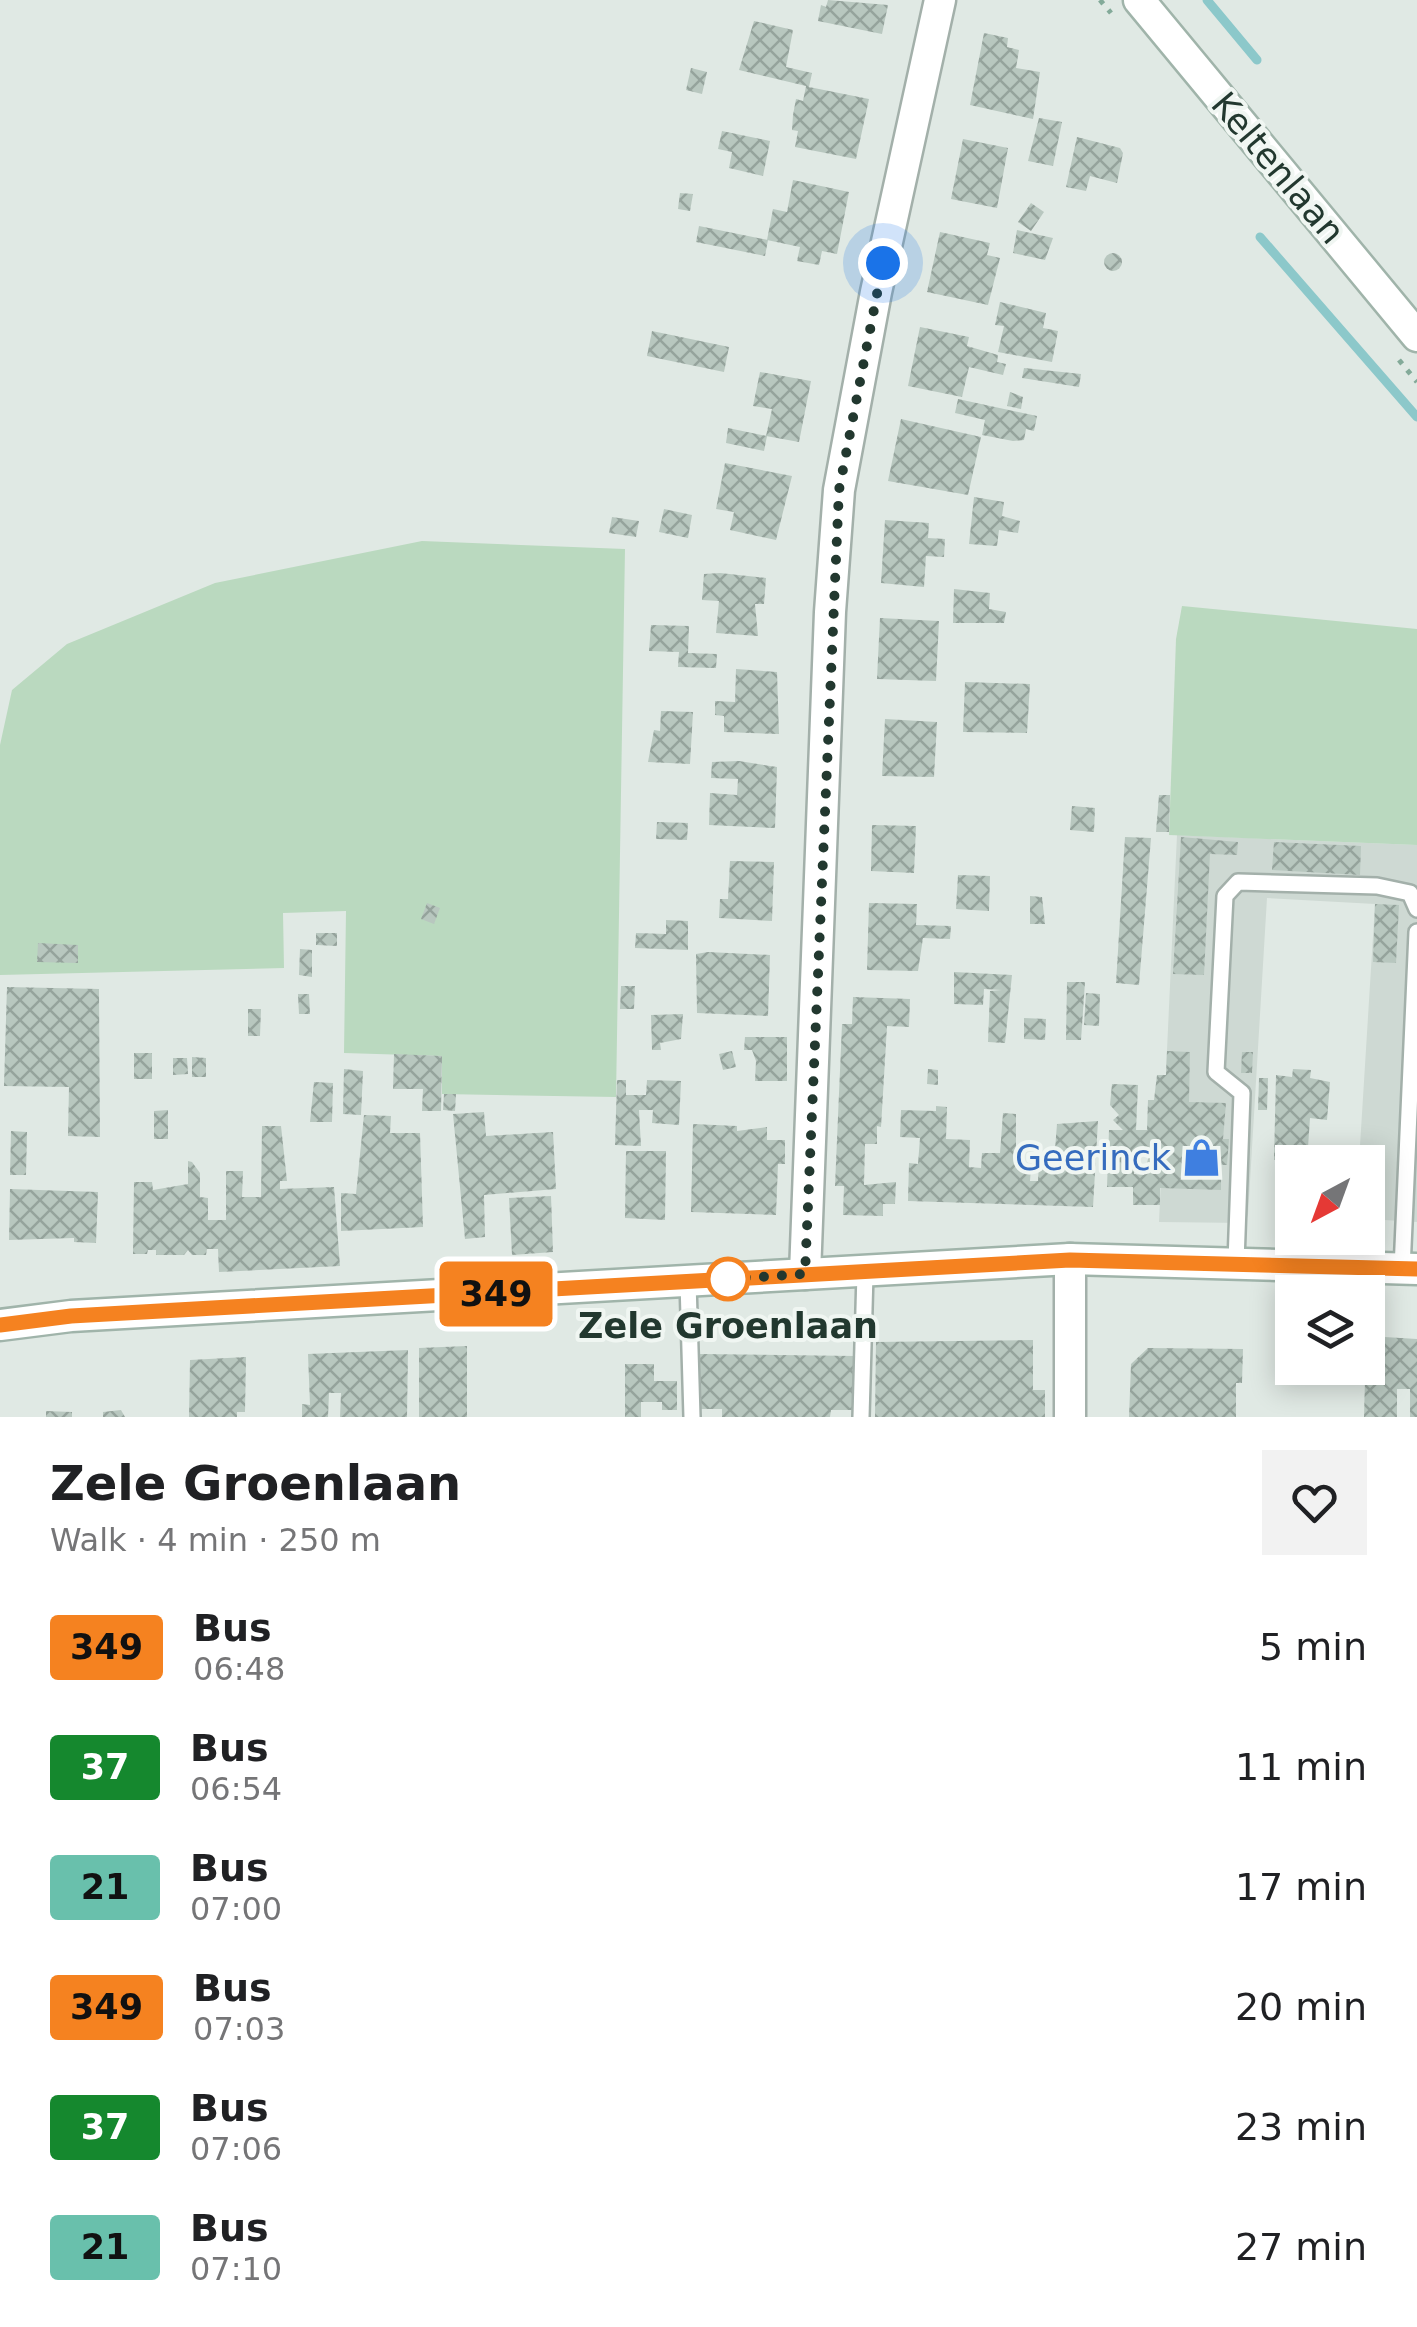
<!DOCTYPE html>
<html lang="en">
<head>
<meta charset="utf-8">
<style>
  :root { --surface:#fff; --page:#f2f2f2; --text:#202124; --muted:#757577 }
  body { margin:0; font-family:"DejaVu Sans",sans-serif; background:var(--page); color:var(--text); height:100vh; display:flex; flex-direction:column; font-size:38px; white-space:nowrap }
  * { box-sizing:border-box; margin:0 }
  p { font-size:32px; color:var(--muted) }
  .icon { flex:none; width:55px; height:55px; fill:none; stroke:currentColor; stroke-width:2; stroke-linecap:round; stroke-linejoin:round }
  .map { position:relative; height:1417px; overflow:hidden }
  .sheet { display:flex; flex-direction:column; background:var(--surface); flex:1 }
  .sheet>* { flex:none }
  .badge { padding:0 20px; border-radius:8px; font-size:35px; line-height:65px }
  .needle { width:65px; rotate:221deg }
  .tools { position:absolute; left:1275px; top:1145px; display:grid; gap:20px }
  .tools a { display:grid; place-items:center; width:110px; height:110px; border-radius:0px; background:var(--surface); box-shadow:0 5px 25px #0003; font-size:50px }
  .you { position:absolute; width:50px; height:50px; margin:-25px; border:8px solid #fff; border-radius:50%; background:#1a73e8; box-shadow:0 0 0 15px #1a73e833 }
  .map>.badge { position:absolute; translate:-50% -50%; box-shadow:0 0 0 5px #fff }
  .round { display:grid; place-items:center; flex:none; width:105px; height:105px; border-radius:0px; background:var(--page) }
  .overview { display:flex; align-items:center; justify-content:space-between; height:170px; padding:0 50px }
  h1 { font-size:48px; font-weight:800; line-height:75px }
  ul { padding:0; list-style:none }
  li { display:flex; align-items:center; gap:30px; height:120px; padding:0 50px }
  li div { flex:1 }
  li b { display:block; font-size:38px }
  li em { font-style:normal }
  li .badge { min-width:110px; font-weight:700; text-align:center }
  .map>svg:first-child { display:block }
  .built { fill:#ced9d3 }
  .grass { fill:#bad9bf }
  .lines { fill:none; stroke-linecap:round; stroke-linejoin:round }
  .stream { stroke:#8cc8ca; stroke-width:9 }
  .building { fill:url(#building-cross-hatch); fill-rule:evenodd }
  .lane-casing { stroke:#a3b0aa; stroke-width:20 }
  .street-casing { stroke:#a3b0aa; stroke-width:35 }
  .secondary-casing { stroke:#a0b4aa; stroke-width:35 }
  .path { stroke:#83aa99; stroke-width:5; stroke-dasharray:5 8; stroke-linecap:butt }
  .lane { stroke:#fff; stroke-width:15 }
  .street { stroke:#fff; stroke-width:30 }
  .secondary { stroke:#fff; stroke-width:30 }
  .line-casing { stroke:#fff; stroke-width:22 }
  .line { stroke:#f58220; stroke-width:15 }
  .walk { stroke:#22382f; stroke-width:10; stroke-dasharray:0 18 }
  .stop-dot { fill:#fff; stroke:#f58220; stroke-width:5 }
  .labels { text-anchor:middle; stroke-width:8; stroke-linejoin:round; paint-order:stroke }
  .street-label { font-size:35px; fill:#22382f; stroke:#f0f6f2 }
  .shop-label { font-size:35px; fill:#366cbe; stroke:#f0f6f2; text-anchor:end }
  .stop-label { font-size:35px; font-weight:bold; fill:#22382f; stroke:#f0f6f2 }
</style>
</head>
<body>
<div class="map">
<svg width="1417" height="1417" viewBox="0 0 1417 1417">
  <defs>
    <pattern id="building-cross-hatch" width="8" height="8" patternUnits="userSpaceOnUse" patternTransform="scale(2.5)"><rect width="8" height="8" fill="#b8c7bf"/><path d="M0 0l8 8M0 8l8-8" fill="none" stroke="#95a39c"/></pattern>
  </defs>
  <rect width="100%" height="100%" fill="#e0e9e4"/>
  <path class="built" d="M1177,835L1417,845V1222L1368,1219V1162H1359L1375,904L1267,898L1248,1215L1245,1223L1159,1222Z"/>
  <g class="grass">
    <path d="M422,541L625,549L616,1097L442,1094V1056L344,1053L346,911L283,913L284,968L0,975V745L12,690L67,644L215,583Z"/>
    <path d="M1182,606L1417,629V845L1169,835L1176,639Z"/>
  </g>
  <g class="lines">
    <g class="stream">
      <path d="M1207,0L1257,60"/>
      <path d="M1260,237L1417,417"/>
    </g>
  </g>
  <g class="building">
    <path d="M828,0L888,5L882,34L818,21L821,5L826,7Z"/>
    <path d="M754,21L793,30L786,67L812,73L809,87L869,99L856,159L795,147L798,131L792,130L793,115L796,99L803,101L806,86L739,70Z"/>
    <path d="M984,33L1008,38L1007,47L1019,50L1016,68L1040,72L1033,119L970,105Z"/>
    <path d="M691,68L707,72L702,94L686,90Z"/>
    <path d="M1039,118L1062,122L1053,166L1028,161Z"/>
    <path d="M722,131L770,141L763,176L729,168L732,152L718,149Z"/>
    <path d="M1077,137L1120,148L1123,153L1117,183L1090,176L1086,191L1066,187Z"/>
    <path d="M963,139L1008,148L997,208L951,199Z"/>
    <path d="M793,180L849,192L837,254L822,251L819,265L797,261L800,247L767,240L773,209L787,212Z"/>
    <path d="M680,193L693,194L690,211L678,209Z"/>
    <path d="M1031,203L1044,212L1031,231L1018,222Z"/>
    <path d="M699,226L768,240L765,256L696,242Z"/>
    <path d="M1017,230L1053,238L1045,260L1013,253Z"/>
    <path d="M940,232L990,243L987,255L1000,258L988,305L927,292Z"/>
    <circle cx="1113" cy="262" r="9"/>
    <path d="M1000,302L1046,313L1043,328L1058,331L1052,362L998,352L1004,326L995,325Z"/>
    <path d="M920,327L969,337L967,346L998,355L997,362L1006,364L1003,375L969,367L962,397L908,386Z"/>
    <path d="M652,331L729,347L724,372L647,356Z"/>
    <path d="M1024,368L1081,374L1079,387L1022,378Z"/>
    <path d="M760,372L811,381L799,442L766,436L772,409L753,406Z"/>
    <path d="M1010,392L1023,397L1021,409L1007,406Z"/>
    <path d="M958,399L1037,416L1034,431L1026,429L1024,440L1013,441L982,435L985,420L955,413Z"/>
    <path d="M901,419L981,437L968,495L888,481Z"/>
    <path d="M728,428L767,436L764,451L726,443Z"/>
    <path d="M725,463L792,476L776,540L730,530L734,512L716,509Z"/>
    <path d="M974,497L1004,502L1002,516L1020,521L1018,533L999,530L997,546L969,544Z"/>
    <path d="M664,509L692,515L688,538L659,532Z"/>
    <path d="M612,517L639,521L636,537L609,533Z"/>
    <path d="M885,520L929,523L928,538L945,539L944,557L926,556L924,587L881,583Z"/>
    <path d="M720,573L766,578L764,604H755L758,636L716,633L719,601L702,600L704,574Z"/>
    <path d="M954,589L990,593L989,609L1006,612L1004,623H953Z"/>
    <path d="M880,618L939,621L936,681L877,679Z"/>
    <path d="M651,625L689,626L688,653L717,654L716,668L678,667L679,652L649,651Z"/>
    <path d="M736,669L777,672L779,734L724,732V716L715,715V701L735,702Z"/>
    <path d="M965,682L1030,684L1027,733L963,732Z"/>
    <path d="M661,711L693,712L690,764L648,762L654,730L660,731Z"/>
    <path d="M885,719L937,722L934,777L882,776Z"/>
    <path d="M739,761L777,767L775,828L709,825L710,793L737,795L738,779L711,778L712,762Z"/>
    <path d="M1159,795H1170L1169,832H1156Z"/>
    <path d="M1072,806L1095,808L1094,832L1070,830Z"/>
    <path d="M657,822L688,823L687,840L656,839Z"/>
    <path d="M872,825L916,826L914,873L871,871Z"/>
    <path d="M1125,837L1151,838L1139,985L1116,983Z"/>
    <path d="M1181,837L1238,842L1237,855L1210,854L1204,975L1173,974Z"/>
    <path d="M1274,842L1361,846L1360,875L1272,870Z"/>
    <path d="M730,861L774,862L772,921L719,918L720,899H728Z"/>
    <path d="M958,875L990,876L989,911L956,909Z"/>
    <path d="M1030,896L1042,897L1045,924H1030Z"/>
    <path d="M427,903L440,908L434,924L421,919Z"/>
    <path d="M869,903L917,904L916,925L951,926L950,939L923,938L918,971L867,970Z"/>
    <path d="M1375,904L1399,905L1396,963L1373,962Z"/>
    <path d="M666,920L688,921V950L635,948L636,933L666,934Z"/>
    <path d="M316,933H337V946L316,945Z"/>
    <path d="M38,943L78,945V963L37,962Z"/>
    <path d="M300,949L312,950V977L299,975Z"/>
    <path d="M708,952L770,955L768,1016L697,1013L696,954Z"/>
    <path d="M954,972L1012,975L1005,1043L988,1042L990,991L1002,990L984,989L983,1005L954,1004Z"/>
    <path d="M1067,982H1085L1081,1040H1066Z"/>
    <path d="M621,986H635L634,1009H620Z"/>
    <path d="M7,987L99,989L100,1137L68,1136L69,1087L4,1086Z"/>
    <path d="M1086,993L1100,994L1099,1026L1084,1025Z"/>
    <path d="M298,994H309L310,1014H299Z"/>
    <path d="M853,997L910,999L909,1027L887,1026L881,1127L877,1126V1144H865L864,1185L896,1182L895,1204H883V1216L843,1215L844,1186H835L842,1024H852Z"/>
    <path d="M248,1009H261L260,1036H248Z"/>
    <path d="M683,1014L681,1039L660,1043L661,1050H652L651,1015Z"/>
    <path d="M1024,1018L1046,1019L1045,1040L1024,1039Z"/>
    <path d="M745,1037H787V1081H755L756,1061L752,1050H744Z"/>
    <path d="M732,1051L736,1067L723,1070L719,1054Z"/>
    <path d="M1167,1051L1190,1052L1189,1102L1226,1103L1223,1139H1229L1227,1165H1221V1190L1160,1188V1205H1133V1187H1107L1109,1130H1123L1113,1120L1119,1115L1110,1105L1112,1084L1138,1085L1136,1130H1147L1148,1100H1154L1157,1075H1166ZM1135,1154L1149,1155L1144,1175L1134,1174Z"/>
    <path d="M1242,1052H1253L1252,1073H1241Z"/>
    <rect x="134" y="1053" width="18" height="26"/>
    <path d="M394,1054L442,1056L441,1111H422L423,1089H393Z"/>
    <path d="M192,1057L206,1058V1077H192Z"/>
    <path d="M173,1058H187L188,1074L173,1075Z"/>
    <path d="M344,1069L363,1071L361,1115L343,1114Z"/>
    <path d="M928,1069L938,1070V1085L927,1084Z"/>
    <path d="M1293,1069L1311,1070L1310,1078L1330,1082L1327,1120L1310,1118L1307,1162L1274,1160L1276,1075L1292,1077Z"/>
    <path d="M1259,1078H1268L1267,1110H1258Z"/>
    <path d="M617,1080H626V1095H646L647,1080L681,1081L679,1125L652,1123L653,1110H639L641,1146L615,1145Z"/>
    <path d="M314,1082L333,1083L332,1122H310Z"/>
    <path d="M444,1094H456L455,1111L443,1110Z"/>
    <path d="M936,1106L947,1107L946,1139L970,1140L969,1167L981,1168L982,1153H1000L1003,1113L1016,1114V1167H1031L1030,1181H1038L1039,1162H1054L1057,1124L1098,1121L1093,1207L908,1201L909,1163L918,1164L920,1138L900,1137L901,1110L936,1111Z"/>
    <path d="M168,1110V1139H154V1111Z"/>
    <path d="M484,1112L486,1136L553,1132L556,1189L484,1195L485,1237L465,1239L453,1114Z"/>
    <path d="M364,1115L391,1116L390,1133H420L423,1227L341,1231V1193L356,1194Z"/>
    <path d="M693,1124L737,1126V1131L767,1127V1140H785V1164H778L776,1215L691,1212Z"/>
    <path d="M262,1126H281L287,1181H280V1189L334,1187L340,1266L219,1272L218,1249H207L206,1255H192L188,1250L184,1255H156V1250H148L147,1254H133L134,1182H152L153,1190L188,1184V1161L192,1162L200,1173V1197L208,1198V1220H226V1171H243L242,1197H261Z"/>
    <path d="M11,1131L27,1132L26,1175H10Z"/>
    <path d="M626,1151H666L665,1220L625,1218Z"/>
    <path d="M10,1189L98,1192L96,1243L74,1242V1238L9,1240Z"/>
    <path d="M551,1196L553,1252L512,1255L509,1198Z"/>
    <path d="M1368,1336L1417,1339V1417H1410V1389H1397V1417H1364L1365,1379L1354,1378V1368H1368Z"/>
    <path d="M1033,1340V1390H1045V1417H875L876,1342Z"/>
    <path d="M467,1346V1417H419V1348Z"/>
    <path d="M1148,1348L1243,1349L1242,1383H1236V1417H1129L1131,1364Z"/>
    <path d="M408,1350L407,1417H340L341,1393H329L328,1417H302V1404L310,1405L308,1354Z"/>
    <path d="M700,1354L855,1356L854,1410H831L830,1417H722V1409H699Z"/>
    <path d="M246,1357L245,1412H237V1417H189L190,1360Z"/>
    <path d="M625,1364H654V1381H677V1410H662V1402H641V1417H625Z"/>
    <path d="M121,1410L125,1417H103V1412Z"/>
    <path d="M46,1411L72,1412V1417H46Z"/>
  </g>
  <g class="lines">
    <defs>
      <g id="lane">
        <path d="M1236,1262L1242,1093L1216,1072L1225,896L1238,882L1377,886L1410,893L1417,909"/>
        <path d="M1402,1269L1417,932"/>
        <path d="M688,1282L692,1417"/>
        <path d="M861,1417L865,1273"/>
      </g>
      <g id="street">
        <path d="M805,1274L830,612L839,490L876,292L940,0"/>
        <path d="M1070,1417V1259"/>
      </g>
      <g id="secondary">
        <path d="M1139,0L1417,336"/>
        <path d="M0,1325L71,1316L1070,1259L1417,1269"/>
      </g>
    </defs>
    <use href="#lane" class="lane-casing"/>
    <use href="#street" class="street-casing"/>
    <use href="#secondary" class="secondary-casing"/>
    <g class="path">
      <path d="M1100,0L1111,13"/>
      <path d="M1399,360L1417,382"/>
    </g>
    <use href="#lane" class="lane"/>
    <use href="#street" class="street"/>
    <use href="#secondary" class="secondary"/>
  </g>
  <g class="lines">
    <defs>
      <path id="line" d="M0,1325L71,1316L1070,1260L1417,1269"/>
    </defs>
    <use href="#line" class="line-casing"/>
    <use href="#line" class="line"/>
    <path class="walk" d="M728,1279L805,1274L839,490L883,263"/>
  </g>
  <defs>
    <symbol id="shop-bare" viewBox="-9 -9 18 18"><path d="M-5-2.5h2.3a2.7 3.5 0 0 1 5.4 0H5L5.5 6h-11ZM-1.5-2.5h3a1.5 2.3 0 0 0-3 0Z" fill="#3f7fe0" stroke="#f0f6f2" stroke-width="2.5" paint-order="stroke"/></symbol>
  </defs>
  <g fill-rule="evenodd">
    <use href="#shop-bare" x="1174" y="1130" width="55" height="55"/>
  </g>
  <circle class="stop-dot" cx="728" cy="1279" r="20"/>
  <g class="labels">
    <g class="street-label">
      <text transform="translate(1278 168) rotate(50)" y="12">Keltenlaan</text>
    </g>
    <g class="shop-label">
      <text x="1171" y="1170">Geerinck</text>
    </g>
    <g class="stop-label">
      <text x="728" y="1338">Zele Groenlaan</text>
    </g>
  </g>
</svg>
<div class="tools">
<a><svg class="needle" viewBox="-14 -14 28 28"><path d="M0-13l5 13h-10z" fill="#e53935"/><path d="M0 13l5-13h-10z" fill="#757577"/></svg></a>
<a><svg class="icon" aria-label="layers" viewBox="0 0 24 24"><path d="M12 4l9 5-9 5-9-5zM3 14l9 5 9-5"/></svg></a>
</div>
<div class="you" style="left:883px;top:263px"></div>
<b class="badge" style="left:496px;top:1294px;background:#f58220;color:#111">349</b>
</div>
<section class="sheet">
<div class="overview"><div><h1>Zele Groenlaan</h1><p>Walk · 4 min · 250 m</p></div><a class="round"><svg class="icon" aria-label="heart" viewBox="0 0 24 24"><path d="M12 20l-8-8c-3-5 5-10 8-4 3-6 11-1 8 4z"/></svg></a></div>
<ul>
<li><span class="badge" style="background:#f58220;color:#111">349</span><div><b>Bus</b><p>06:48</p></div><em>5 min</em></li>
<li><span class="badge" style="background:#15882e;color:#fff">37</span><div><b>Bus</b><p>06:54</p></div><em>11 min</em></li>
<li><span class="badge" style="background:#69c0ac;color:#111">21</span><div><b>Bus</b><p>07:00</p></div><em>17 min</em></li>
<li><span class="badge" style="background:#f58220;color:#111">349</span><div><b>Bus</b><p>07:03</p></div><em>20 min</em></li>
<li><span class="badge" style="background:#15882e;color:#fff">37</span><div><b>Bus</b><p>07:06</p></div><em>23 min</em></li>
<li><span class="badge" style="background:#69c0ac;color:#111">21</span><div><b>Bus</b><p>07:10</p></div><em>27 min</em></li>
</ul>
</section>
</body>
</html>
